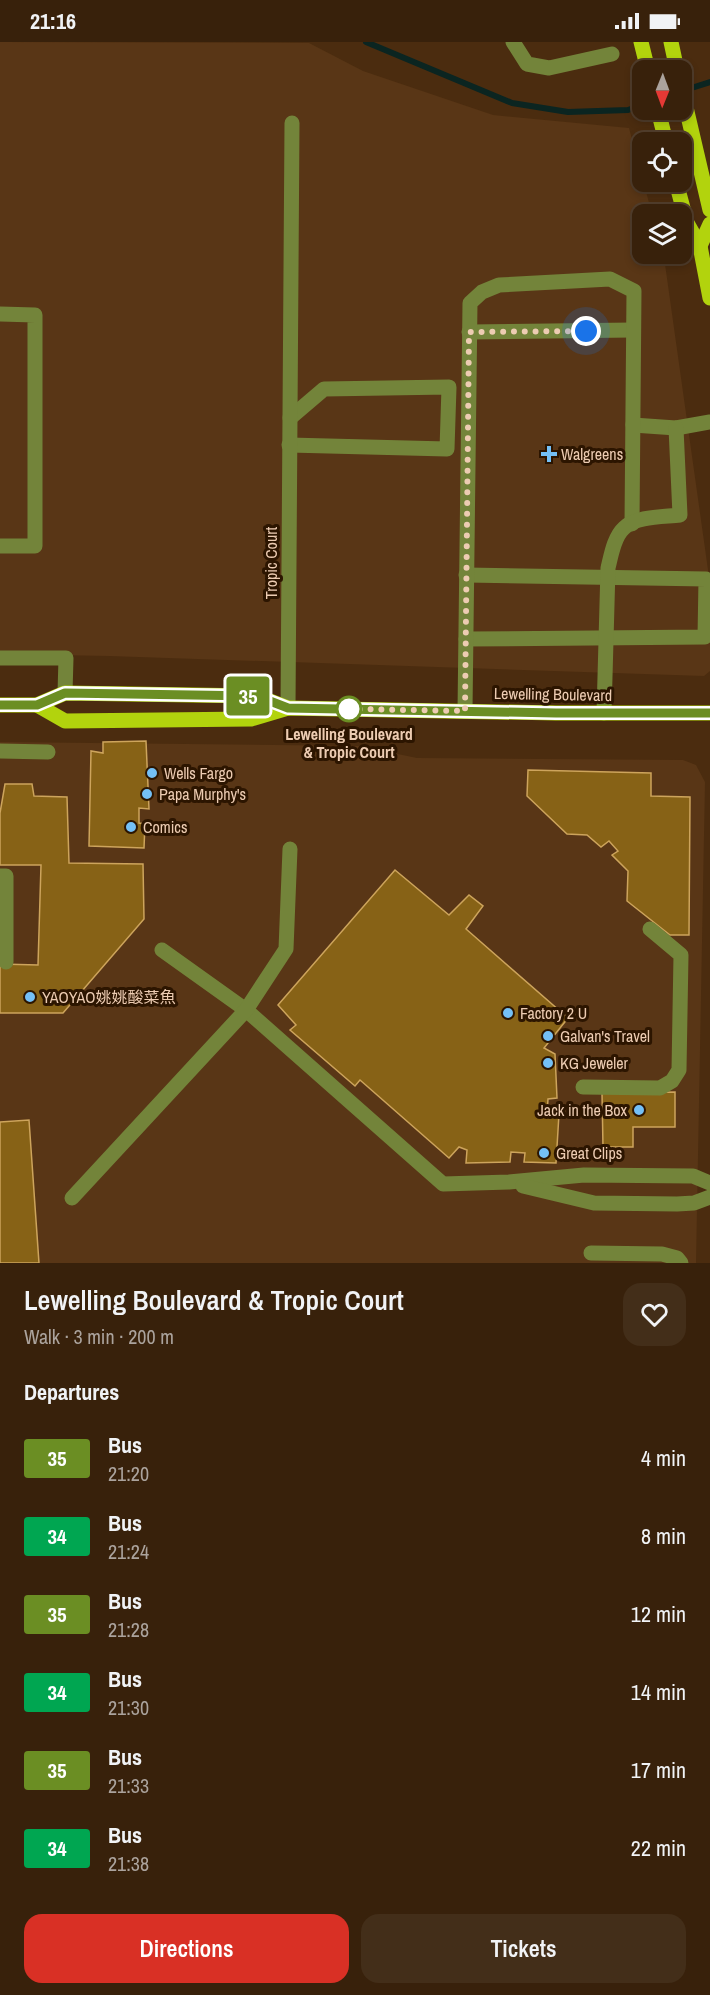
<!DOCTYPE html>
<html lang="en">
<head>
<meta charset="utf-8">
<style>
  :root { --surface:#38210b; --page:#432e19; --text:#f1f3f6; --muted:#aba39d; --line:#523e2c; --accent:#d93025 }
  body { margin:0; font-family:"Archivo Narrow","Noto Sans SC",sans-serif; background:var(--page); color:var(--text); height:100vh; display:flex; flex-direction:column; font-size:22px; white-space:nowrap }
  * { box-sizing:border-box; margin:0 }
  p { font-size:20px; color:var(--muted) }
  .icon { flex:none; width:33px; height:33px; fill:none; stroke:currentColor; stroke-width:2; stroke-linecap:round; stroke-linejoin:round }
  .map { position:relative; height:1221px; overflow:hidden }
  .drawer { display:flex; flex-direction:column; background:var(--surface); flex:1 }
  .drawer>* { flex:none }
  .badge { padding:0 12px; border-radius:4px; font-size:21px; line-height:39px }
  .needle { width:39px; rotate:181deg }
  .fabs { position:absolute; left:632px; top:18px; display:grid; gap:12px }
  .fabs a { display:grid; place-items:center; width:60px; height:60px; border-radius:12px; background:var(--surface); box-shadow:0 3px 9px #0003,0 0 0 2px var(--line); font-size:30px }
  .you { position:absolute; width:30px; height:30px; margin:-15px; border:4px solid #fff; border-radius:50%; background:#1a73e8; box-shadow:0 0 0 9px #1a73e833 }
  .map>.badge { position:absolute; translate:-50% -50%; box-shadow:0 0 0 3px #fff }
  h2 { padding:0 24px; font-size:22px; line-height:54px }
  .round { display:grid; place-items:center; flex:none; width:63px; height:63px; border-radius:18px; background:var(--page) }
  .overview { display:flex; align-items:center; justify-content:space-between; height:102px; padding:0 24px }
  h1 { font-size:28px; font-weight:600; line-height:45px }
  .button { display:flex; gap:12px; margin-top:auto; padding:12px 24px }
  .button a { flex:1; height:69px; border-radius:18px; background:var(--accent); color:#fff; font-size:24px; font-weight:600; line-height:69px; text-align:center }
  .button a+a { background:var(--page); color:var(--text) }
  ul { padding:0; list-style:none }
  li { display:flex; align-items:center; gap:18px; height:78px; padding:0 24px }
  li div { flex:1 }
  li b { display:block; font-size:22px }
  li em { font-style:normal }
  li .badge { min-width:66px; font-weight:700; text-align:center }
  .status { display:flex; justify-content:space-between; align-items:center; height:42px; padding:0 30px; background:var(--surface); direction:ltr }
  .status svg { height:16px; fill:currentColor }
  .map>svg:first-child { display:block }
  .built { fill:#593616 }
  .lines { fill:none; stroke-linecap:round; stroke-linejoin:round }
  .stream { stroke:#0b2521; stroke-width:6 }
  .building { fill:#876216; stroke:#cda45c; stroke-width:1.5 }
  .minor { stroke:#73843a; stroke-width:15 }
  .major { stroke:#b2d30d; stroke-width:15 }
  .line-casing { stroke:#fff; stroke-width:14 }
  .line { stroke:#6b8e23; stroke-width:9 }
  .walk { stroke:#edccb2; stroke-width:6; stroke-dasharray:0 10.8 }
  .poi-dot { fill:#74c0f6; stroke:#2c1500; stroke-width:2 }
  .stop-dot { fill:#fff; stroke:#6b8e23; stroke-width:3 }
  .labels { text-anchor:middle; stroke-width:6; stroke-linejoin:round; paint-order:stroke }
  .poi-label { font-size:16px; fill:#edccb2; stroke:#2c1500; text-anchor:start }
  .street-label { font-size:16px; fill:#edccb2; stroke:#2c1500 }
  .stop-label { font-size:16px; font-weight:bold; fill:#edccb2; stroke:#2c1500 }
</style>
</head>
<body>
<div class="status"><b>21:16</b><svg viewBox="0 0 49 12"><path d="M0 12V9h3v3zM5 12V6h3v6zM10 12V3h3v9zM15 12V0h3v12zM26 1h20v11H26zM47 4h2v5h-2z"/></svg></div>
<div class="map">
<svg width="710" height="1221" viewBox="0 0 710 1221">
  <rect width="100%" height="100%" fill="#4b2c0f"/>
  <g class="built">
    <path d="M0,0L309,1L363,29L493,73L629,86L652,172H642V212H663L664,215L710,542V629L704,634L109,614L0,612Z"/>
    <path d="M0,700L359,704L417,716L683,718L696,723L705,740L696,1221H0Z"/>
  </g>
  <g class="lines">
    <g class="stream">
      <path d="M366,0L512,61L568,70L628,68L642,63"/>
      <path d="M682,49L710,40"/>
    </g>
  </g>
  <g class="building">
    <path d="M146,699L149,767L139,766V781L145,782L144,806L89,804L91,709L103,711V700Z"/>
    <path d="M528,728L651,731V754L690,755L689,893H670L627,859L628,829L612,813L618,809L609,799L601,805L587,793L567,792L527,754Z"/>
    <path d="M5,742H32L34,754L67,755L69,821L143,822L144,877L63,971H0V922L38,923L41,823H0V771Z"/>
    <path d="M395,828L449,873L469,853L483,864L466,887L568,976L544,1006L555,1012L557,1056L548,1057L547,1072H559L556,1121L524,1120L525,1111L511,1110L510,1120L466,1121L467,1108L459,1105L449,1116L360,1038L355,1044L290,988L296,983L278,963Z"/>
    <path d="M675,1050V1085H633V1105H603L602,1051Z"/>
    <path d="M29,1078L39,1221H0V1080Z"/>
  </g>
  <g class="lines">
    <g class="minor">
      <path d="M513,0L527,22L549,26L612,12"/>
      <path d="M0,272L35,273V504H0"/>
      <path d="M469,290L633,288"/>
      <path d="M633,383L676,386L710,380"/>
      <path d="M289,403L447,407L449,345L324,347L290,376"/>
      <path d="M466,597L705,595L706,537L466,533"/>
      <path d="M0,616H66L65,651"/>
      <path d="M288,666L292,81"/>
      <path d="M465,669L470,261L482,250L499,243L610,237L634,249L632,482"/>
      <path d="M604,671L608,526C611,514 614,495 624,486C636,474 664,475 680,473L676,386"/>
      <path d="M0,709L48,710"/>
      <path d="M0,834H6V920"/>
      <path d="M162,908L246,968L443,1142L509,1140L584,1133L693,1134L710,1141"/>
      <path d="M583,1045L660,1046L672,1039L679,1028L681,913L650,887"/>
      <path d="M523,1144L594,1161L677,1162L694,1161L710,1155"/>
      <path d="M72,1156L246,968L286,907L290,807"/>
      <path d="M591,1211L662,1212L677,1216L681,1221"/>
    </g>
    <g class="major">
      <path d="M641,0L648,28"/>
      <path d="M671,0L677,28"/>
      <path d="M681,44L710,168"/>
      <path d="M658,68L666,100"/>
      <path d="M676,140L687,181L700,204L710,256"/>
      <path d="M700,204L710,182"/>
      <path d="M0,663H37L65,651L257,654L288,666"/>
      <path d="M37,663L65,679L251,677L288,666L556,671H710"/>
    </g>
  </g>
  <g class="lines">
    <defs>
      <path id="line" d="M0,663H37L65,651L257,654L288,666L556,671H710"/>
    </defs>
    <use href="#line" class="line-casing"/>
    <use href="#line" class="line"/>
    <path class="walk" d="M349,667L465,669L469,290L586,289"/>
  </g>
  <g class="poi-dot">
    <path d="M546 403h6v6h6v6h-6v6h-6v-6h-6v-6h6z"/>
    <circle cx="152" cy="731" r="6"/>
    <circle cx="147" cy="752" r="6"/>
    <circle cx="131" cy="785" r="6"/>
    <circle cx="30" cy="955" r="6"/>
    <circle cx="508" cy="971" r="6"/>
    <circle cx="548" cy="994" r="6"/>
    <circle cx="548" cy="1021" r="6"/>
    <circle cx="639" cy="1068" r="6"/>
    <circle cx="544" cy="1111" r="6"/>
  </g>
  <circle class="stop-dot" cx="349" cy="667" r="12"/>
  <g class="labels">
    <g class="poi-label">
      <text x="561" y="418">Walgreens</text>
      <text x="164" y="737">Wells Fargo</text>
      <text x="159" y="758">Papa Murphy's</text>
      <text x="143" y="791">Comics</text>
      <text x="42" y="961">YAOYAO姚姚酸菜魚</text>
      <text x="520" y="977">Factory 2 U</text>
      <text x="560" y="1000">Galvan's Travel</text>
      <text x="560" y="1027">KG Jeweler</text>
      <text x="627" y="1074" text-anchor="end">Jack in the Box</text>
      <text x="556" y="1117">Great Clips</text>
    </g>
    <g class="street-label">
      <text transform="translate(271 521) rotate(-90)" y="6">Tropic Court</text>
      <text transform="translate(553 652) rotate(1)" y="6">Lewelling Boulevard</text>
    </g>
    <g class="stop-label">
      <text x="349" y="698">Lewelling Boulevard<tspan x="349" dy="18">&amp; Tropic Court</tspan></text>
    </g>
  </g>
</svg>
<div class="fabs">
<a><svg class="needle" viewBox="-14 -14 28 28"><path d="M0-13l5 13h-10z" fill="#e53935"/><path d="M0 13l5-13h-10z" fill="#aba39d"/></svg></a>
<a><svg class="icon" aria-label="locate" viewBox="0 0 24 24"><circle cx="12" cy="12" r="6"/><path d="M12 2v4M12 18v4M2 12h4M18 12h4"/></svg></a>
<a><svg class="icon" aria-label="layers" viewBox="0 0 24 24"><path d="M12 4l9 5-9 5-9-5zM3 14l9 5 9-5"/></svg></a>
</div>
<div class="you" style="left:586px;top:289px"></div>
<b class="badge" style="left:248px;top:654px;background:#6b8e23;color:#fff">35</b>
</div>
<section class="drawer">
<div class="overview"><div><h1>Lewelling Boulevard &amp; Tropic Court</h1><p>Walk · 3 min · 200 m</p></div><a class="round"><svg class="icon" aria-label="heart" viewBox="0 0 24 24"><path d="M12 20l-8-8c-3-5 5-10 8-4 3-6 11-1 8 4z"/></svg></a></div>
<h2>Departures</h2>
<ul>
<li><span class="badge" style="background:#6b8e23;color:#fff">35</span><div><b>Bus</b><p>21:20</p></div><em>4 min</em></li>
<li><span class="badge" style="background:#00a651;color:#fff">34</span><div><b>Bus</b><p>21:24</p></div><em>8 min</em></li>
<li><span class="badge" style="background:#6b8e23;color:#fff">35</span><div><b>Bus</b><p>21:28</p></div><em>12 min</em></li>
<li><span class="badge" style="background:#00a651;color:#fff">34</span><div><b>Bus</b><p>21:30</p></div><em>14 min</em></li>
<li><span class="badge" style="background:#6b8e23;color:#fff">35</span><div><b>Bus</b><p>21:33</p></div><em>17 min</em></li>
<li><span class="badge" style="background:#00a651;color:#fff">34</span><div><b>Bus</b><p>21:38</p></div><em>22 min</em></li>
</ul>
<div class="button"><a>Directions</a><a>Tickets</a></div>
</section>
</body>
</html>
